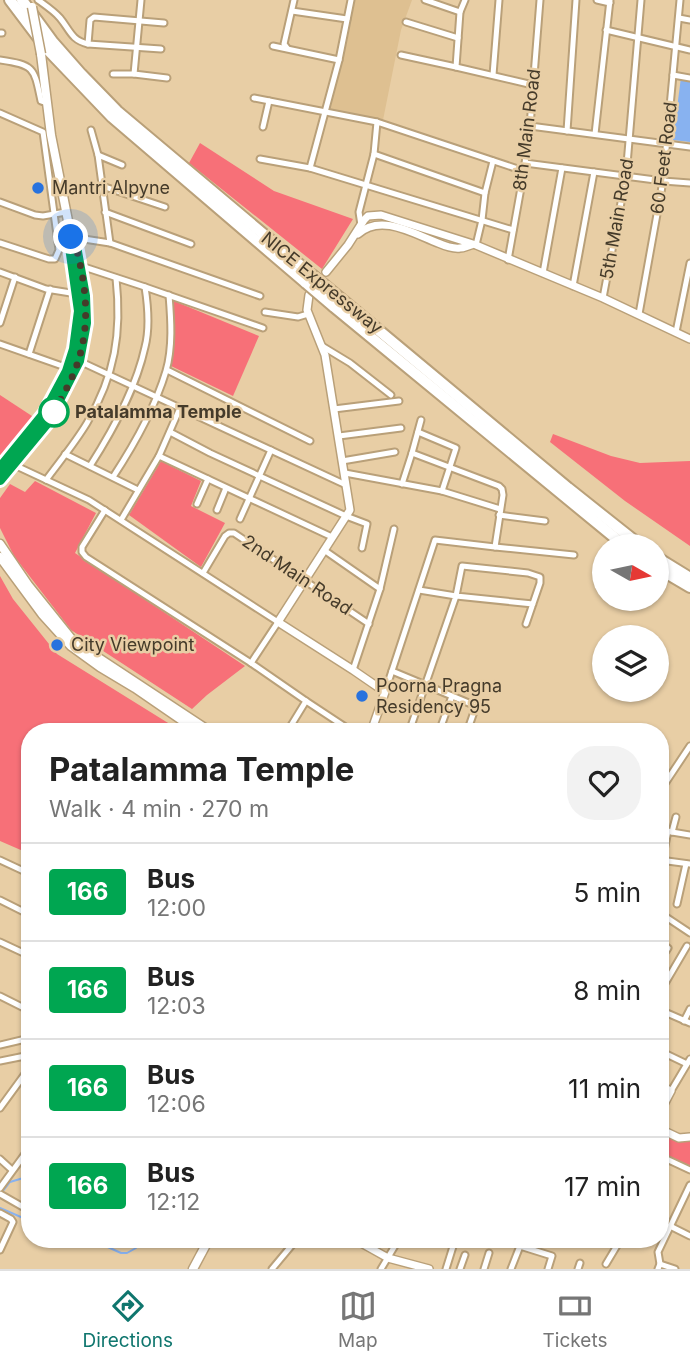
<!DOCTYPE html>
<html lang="en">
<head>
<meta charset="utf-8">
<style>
  :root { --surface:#fff; --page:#f2f2f2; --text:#222; --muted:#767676; --line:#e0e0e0; --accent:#0f766e }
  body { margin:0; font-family:Inter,sans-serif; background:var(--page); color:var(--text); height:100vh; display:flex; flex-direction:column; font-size:26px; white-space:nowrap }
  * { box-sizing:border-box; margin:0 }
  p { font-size:23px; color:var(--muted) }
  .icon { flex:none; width:38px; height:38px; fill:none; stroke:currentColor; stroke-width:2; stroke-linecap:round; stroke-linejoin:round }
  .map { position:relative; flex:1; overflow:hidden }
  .side { position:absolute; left:21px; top:723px; width:648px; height:525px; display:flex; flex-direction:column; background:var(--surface); border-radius:28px; box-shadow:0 2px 5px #0004 }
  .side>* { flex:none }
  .badge { padding:0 14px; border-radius:5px; font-size:24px; line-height:46px }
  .needle { width:46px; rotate:99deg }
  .controls { position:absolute; left:592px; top:534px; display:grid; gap:14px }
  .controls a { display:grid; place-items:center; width:77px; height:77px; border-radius:50%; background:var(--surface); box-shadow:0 2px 5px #0004; font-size:35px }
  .you { position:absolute; width:35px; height:35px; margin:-18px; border:5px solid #fff; border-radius:50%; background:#1a73e8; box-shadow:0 0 0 10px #1a73e833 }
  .map>.badge { position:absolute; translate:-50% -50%; box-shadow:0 0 0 4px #fff }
  .round { display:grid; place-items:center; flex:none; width:74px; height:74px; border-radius:28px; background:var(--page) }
  .head { display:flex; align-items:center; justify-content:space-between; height:119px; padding:0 28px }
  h1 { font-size:33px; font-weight:700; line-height:52px }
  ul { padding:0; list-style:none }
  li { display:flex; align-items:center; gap:21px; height:98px; padding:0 28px; border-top:2px solid var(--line) }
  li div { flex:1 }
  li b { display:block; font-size:26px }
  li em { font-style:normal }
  li .badge { min-width:77px; font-weight:700; text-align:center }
  .dock { display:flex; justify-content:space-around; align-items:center; height:98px; border-top:2px solid var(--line); background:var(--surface); font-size:19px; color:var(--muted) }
  .dock a { display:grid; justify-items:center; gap:4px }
  .dock .selected { color:var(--accent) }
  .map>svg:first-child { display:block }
  .built { fill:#dec091 }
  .green { fill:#f77078 }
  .water { fill:#88b2f0 }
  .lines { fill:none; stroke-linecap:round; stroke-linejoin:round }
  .stream { stroke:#88b2f0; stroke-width:2 }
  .minor-casing { stroke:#b9a079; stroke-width:9 }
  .tertiary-casing { stroke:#b9a079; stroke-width:10 }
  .secondary-casing { stroke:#b9a079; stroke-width:11 }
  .motorway-casing { stroke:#b9a079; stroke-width:14 }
  .minor { stroke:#fff; stroke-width:5 }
  .tertiary { stroke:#fff; stroke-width:7 }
  .secondary { stroke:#fff; stroke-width:8 }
  .motorway { stroke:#fff; stroke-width:10 }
  .secondary-bridge-casing { stroke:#b9a079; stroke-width:11; stroke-linecap:butt }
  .motorway-bridge-casing { stroke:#b9a079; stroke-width:14; stroke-linecap:butt }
  .secondary-bridge { stroke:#fff; stroke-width:8 }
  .motorway-bridge { stroke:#fff; stroke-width:10 }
  .line-casing { stroke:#fff; stroke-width:16 }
  .line { stroke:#00a651; stroke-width:10 }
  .walk { stroke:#453b2a; stroke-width:7; stroke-dasharray:0 12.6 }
  .poi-dot { fill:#2872de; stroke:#e8cea5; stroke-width:2.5 }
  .stop-dot { fill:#fff; stroke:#00a651; stroke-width:3.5 }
  .labels { text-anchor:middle; stroke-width:5; stroke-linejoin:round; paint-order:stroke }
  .street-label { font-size:18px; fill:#453b2a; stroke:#e8cea5 }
  .poi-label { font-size:18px; fill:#453b2a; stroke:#e8cea5; text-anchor:start }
  .stop-label { font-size:18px; font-weight:bold; fill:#453b2a; stroke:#e8cea5; text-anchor:start }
</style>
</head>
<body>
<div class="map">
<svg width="690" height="1269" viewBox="0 0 690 1269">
  <rect width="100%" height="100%" fill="#e8cea5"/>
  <path class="built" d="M355,0H412L401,30L383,120L330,110L347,42Z"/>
  <g class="green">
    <path d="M200,143L274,191L353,219L322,269L189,163Z"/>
    <path d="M174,301L259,336L233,396L171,366Z"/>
    <path d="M0,395L35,418L0,460Z"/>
    <path d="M553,434L611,456L640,463L690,461V546L625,501L550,442Z"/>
    <path d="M161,461L201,481L191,506L225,523L201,567L129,515Z"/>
    <path d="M35,481L96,513L75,553L245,666L207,695L192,709L71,630L14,556L0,528V498L10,484L25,492Z"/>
    <path d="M0,576L13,599L57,654L181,731L30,732V854L0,841Z"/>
    <path d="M660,1131L678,1140L690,1141V1167L660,1152Z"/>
  </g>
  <path class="water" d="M681,77L690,79V142L673,140Z"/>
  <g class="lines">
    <g class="stream">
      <path d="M3,1191L10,1182L30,1176"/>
      <path d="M0,1208L30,1221"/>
      <path d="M90,1239L121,1253H127L136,1248"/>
    </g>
    <defs>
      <g id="minor">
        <path d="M38,0C45,5 54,11 60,18C70,30 71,40 88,44L161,49"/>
        <path d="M425,0L460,12"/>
        <path d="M465,0L460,12L456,67L533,85"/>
        <path d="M597,0L610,3"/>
        <path d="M292,11L347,19"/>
        <path d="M679,18L690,20"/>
        <path d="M406,22L458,38"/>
        <path d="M606,30L690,50"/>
        <path d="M0,33H2"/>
        <path d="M88,44L90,20L94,17L164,23"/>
        <path d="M273,46L339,60"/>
        <path d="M287,48L284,44L294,0"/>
        <path d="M401,55L456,67"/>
        <path d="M0,60C35,65 34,68 41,101L47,103"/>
        <path d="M113,74H134L167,78"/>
        <path d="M134,74L141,0"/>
        <path d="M493,75L499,0"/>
        <path d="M673,75L690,78"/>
        <path d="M254,98L377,122"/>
        <path d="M0,113L43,132L59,250L55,259H49L0,243"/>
        <path d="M530,126L690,147"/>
        <path d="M263,127L269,101"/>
        <path d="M91,130L98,155"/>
        <path d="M567,131L576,0"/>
        <path d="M595,134L610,0"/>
        <path d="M374,154L377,122L524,171"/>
        <path d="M260,159L310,168L513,230"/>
        <path d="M525,163L663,181L690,183"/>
        <path d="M310,168L339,60L351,0"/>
        <path d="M102,186L165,207"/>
        <path d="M0,202L35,215L43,216L66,212"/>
        <path d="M105,212L191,244"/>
        <path d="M361,225L359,212L374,154L485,193L493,161"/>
        <path d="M71,237L110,243L98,155L122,165"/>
        <path d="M110,243L260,296"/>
        <path d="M476,245L482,220L485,193"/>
        <path d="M508,260L524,171L530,126L540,0"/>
        <path d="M81,266L145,287L263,328"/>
        <path d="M0,272L46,289L77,294"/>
        <path d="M543,273L562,168"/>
        <path d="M573,286L594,172"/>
        <path d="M603,298L626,176L641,0"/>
        <path d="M265,312L298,317L308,314"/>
        <path d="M639,314L663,181L680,0"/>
        <path d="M0,323L15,277"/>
        <path d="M676,332L690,263"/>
        <path d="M0,344L68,368"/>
        <path d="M322,346L350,363L391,395"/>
        <path d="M29,354L50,289"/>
        <path d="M77,360L346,485"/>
        <path d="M167,370L310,441"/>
        <path d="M334,409L399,401"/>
        <path d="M170,432L210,453L346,516L367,524L362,548"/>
        <path d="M418,432L456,448L442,491"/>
        <path d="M339,436L401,428"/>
        <path d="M412,453L421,420"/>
        <path d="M65,454L138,490"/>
        <path d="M159,456L332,537"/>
        <path d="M342,461L395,452"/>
        <path d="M12,464L89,500L278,622L251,663"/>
        <path d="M90,466C113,430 136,389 145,347C150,328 148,306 145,287"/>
        <path d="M345,473L442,491L500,509"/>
        <path d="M113,477C134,445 155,408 166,371C173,347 171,319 169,295"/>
        <path d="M46,480C60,461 75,443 87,423C115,375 122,333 116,278"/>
        <path d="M197,504L208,479"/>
        <path d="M105,510L82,547V552L86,557L251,663L306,701L353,732"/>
        <path d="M217,510L226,488"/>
        <path d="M499,515L545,521"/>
        <path d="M240,519L271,450"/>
        <path d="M121,520L159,456L180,408"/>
        <path d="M495,547L574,555"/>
        <path d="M324,550L380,589"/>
        <path d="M203,573L225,536L229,533H234L369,624"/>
        <path d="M526,624L540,583V577L528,573L462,566L456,596L533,604"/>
        <path d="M353,670L380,589L394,529"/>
        <path d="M392,671L476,706L467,732"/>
        <path d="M385,692L435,540L495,547L503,495L502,489L499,486L412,453L402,484"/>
        <path d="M287,732L306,701"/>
        <path d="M409,732L456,596L419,590"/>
        <path d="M439,732L452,696"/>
        <path d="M660,791L690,746"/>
        <path d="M660,830L690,835"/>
        <path d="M672,832L676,817"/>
        <path d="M0,860L30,874"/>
        <path d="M660,860L690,864"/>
        <path d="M660,870L668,831"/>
        <path d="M0,900L30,915"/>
        <path d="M677,904L686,864"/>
        <path d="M660,913L690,933"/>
        <path d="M0,942L30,956"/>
        <path d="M660,942L668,948L660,960"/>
        <path d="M660,992L687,946"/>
        <path d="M0,996L30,1011"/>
        <path d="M660,1010L690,1023"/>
        <path d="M684,1021L690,1009"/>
        <path d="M0,1045L30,1038"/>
        <path d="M660,1051L687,1064"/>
        <path d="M0,1061L30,1055"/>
        <path d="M671,1091L690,1059"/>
        <path d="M0,1108L30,1067"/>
        <path d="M660,1156L690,1170"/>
        <path d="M0,1159L12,1170"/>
        <path d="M660,1172L667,1160"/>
        <path d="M0,1188L30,1147"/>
        <path d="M0,1194L30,1211"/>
        <path d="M0,1213L11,1219L13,1222L0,1250"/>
        <path d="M670,1226L690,1236"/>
        <path d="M426,1239L433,1242"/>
        <path d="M520,1246L552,1256L548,1269"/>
        <path d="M606,1264L621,1239"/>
        <path d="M660,1264L675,1269"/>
        <path d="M272,1269L292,1245"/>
        <path d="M381,1269L399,1239"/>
        <path d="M446,1269L455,1240"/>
        <path d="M460,1269L465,1255"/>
        <path d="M484,1269L489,1253"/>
        <path d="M511,1269L520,1246L513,1239"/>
        <path d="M578,1269L580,1263"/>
        <path d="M658,1269L660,1264L658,1252L690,1185"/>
      </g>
      <g id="tertiary">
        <path d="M358,234C381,213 414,234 438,243C445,246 453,249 460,248C464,248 467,246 471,245"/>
        <path d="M326,272L348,245L364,220L368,216L381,215L476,245L603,298L690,339"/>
        <path d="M309,295L307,310L325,355L350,510L278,622L353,670L385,692L371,732"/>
        <path d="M660,1086L671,1091L660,1112"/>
        <path d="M660,1129L679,1138L690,1137"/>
        <path d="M354,1239L388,1258L429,1269"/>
      </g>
      <g id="secondary">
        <path d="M0,468C15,450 33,433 45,413C63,384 80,347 79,312C79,291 73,268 70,247L72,241L51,135L41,54"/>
        <path d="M0,480L49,422L79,361L86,323L85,296L76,246L72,241"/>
        <path d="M0,544L28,585L73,641L211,732"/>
        <path d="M0,557L42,614L71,646L100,667L135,688L199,732"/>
        <path d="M193,1269L209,1239"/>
      </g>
      <g id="motorway">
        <path d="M10,0L47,49L112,117L306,283"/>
        <path d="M22,0L52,41L81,74L117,111L312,275"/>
        <path d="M341,299L568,488L641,546"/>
        <path d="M333,306L625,546"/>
        <path d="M656,557L690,578"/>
        <path d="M656,567L690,587"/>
      </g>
    </defs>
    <use href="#minor" class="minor-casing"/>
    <use href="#tertiary" class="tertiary-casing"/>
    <use href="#secondary" class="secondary-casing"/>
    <use href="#motorway" class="motorway-casing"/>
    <use href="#minor" class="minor"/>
    <use href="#tertiary" class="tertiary"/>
    <use href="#secondary" class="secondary"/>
    <use href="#motorway" class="motorway"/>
    <defs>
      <path id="secondary-bridge" d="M32,7L41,54"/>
      <g id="motorway-bridge">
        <path d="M312,275L341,299"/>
        <path d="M306,283L333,306"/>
      </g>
    </defs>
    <use href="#secondary-bridge" class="secondary-bridge-casing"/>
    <use href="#motorway-bridge" class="motorway-bridge-casing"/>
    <use href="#secondary-bridge" class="secondary-bridge"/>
    <use href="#motorway-bridge" class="motorway-bridge"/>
  </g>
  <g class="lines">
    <defs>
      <path id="line" d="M0,468L44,414L67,371L74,349L79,311L70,247L72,241L76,246L85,296L86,323L79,361L48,422L0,480"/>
    </defs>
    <use href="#line" class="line-casing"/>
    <use href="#line" class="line"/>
    <path class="walk" d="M54,412L48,422C59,402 73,380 79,358C90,323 86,286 77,251C76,245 72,242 71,237"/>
  </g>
  <g class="poi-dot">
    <circle cx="38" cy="188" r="7"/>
    <circle cx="57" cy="645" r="7"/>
    <circle cx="362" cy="696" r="7"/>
  </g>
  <circle class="stop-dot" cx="54" cy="412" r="14"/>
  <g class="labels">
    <g class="street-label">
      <text transform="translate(527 130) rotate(-83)" y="6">8th Main Road</text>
      <text transform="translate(664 158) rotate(-83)" y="6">60 Feet Road</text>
      <text transform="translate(617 219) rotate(-80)" y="6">5th Main Road</text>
      <text transform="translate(322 283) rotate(39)" y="6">NICE Expressway</text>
      <text transform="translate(297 575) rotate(34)" y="6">2nd Main Road</text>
    </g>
    <g class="poi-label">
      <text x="52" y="194">Mantri Alpyne</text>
      <text x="71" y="651">City Viewpoint</text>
      <text x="376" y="692">Poorna Pragna<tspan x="376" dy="21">Residency 95</tspan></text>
    </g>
    <g class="stop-label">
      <text x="75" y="418">Patalamma Temple</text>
    </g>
  </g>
</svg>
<div class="controls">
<a><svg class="needle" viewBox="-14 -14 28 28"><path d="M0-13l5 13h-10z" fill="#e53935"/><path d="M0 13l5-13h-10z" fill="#767676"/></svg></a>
<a><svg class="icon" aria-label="layers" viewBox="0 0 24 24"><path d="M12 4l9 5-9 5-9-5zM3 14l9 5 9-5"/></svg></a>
</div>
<div class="you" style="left:71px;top:237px"></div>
<section class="side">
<div class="head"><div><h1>Patalamma Temple</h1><p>Walk · 4 min · 270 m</p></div><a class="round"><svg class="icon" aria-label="heart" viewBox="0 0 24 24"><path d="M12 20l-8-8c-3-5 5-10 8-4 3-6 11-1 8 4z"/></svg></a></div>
<ul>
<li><span class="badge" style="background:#00a651;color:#fff">166</span><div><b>Bus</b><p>12:00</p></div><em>5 min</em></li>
<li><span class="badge" style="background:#00a651;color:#fff">166</span><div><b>Bus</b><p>12:03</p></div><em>8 min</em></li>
<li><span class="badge" style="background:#00a651;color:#fff">166</span><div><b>Bus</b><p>12:06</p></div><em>11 min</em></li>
<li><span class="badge" style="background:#00a651;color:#fff">166</span><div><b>Bus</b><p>12:12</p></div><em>17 min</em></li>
</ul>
</section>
</div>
<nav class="dock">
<a class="selected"><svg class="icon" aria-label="directions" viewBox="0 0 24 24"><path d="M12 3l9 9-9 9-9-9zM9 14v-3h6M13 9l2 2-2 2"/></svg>Directions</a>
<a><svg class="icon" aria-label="map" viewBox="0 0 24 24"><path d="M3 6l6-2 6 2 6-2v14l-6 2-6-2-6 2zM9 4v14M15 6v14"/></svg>Map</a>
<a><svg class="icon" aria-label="tickets" viewBox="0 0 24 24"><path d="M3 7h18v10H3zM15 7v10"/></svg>Tickets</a>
</nav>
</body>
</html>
